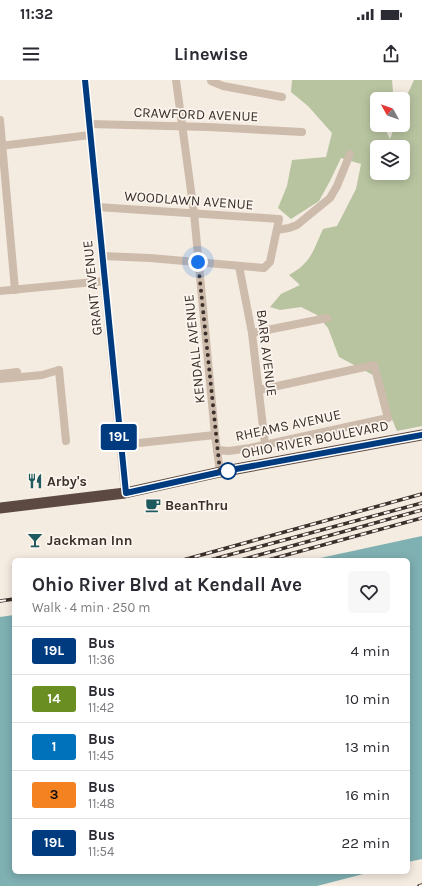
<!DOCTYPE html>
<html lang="en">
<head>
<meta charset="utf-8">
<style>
  :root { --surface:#fff; --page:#f7f7f7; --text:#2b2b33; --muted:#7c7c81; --line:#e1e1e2 }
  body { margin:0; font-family:Karla,sans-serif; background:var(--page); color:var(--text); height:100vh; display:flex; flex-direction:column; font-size:15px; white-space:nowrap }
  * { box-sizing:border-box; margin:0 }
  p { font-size:13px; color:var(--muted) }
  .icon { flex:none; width:22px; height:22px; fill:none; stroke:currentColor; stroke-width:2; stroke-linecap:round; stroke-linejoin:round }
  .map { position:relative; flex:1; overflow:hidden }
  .drawer { position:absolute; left:12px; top:478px; width:398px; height:316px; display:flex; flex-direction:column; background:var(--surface); border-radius:6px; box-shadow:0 2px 10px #0003 }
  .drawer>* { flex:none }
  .badge { padding:0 8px; border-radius:3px; font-size:14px; line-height:26px }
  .needle { width:26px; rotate:310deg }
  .tools { position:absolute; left:370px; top:12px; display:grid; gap:8px }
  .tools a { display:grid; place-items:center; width:40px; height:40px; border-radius:6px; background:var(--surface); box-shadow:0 2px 10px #0003; font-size:20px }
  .you { position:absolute; width:20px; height:20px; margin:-10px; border:3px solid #fff; border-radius:50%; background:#1a73e8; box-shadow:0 0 0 6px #1a73e833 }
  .map>.badge { position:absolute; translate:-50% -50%; box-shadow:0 0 0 2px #fff }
  .round { display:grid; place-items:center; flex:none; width:42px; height:42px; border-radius:6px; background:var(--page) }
  .overview { display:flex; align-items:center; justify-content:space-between; height:68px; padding:0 20px }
  h1 { font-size:19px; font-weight:700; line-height:30px }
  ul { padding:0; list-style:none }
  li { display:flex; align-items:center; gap:12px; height:48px; padding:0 20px; border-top:1px solid var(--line) }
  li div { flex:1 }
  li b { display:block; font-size:15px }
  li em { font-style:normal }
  li .badge { min-width:44px; font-weight:700; text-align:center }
  .status { display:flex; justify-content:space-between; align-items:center; height:28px; padding:0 20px; background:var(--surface); direction:ltr }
  .status svg { height:11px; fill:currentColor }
  header { display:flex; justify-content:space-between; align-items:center; height:52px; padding:0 20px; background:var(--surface); font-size:18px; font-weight:700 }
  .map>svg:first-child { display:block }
  .green { fill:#b8c4a0; fill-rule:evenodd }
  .water { fill:#7fb0b2 }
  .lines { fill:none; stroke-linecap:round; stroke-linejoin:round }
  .minor { stroke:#cdbbac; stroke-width:8 }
  .highway { stroke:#5c4a42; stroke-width:11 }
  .rail-casing { stroke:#3b302b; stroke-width:3.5 }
  .rail { stroke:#fbf5ee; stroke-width:2; stroke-dasharray:6; stroke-linecap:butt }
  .line-casing { stroke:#fff; stroke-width:9 }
  .line { stroke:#003b80; stroke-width:6 }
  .walk { stroke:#3b302b; stroke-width:4; stroke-dasharray:0 7.2 }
  .stop-dot { fill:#fff; stroke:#003b80; stroke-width:2 }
  .labels { text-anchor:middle; stroke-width:3.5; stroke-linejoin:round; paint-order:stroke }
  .street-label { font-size:14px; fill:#3b302b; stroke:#fbf5ee }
  .poi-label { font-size:14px; font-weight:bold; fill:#3b302b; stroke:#fbf5ee; text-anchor:start }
</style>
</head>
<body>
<div class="status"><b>11:32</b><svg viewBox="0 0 49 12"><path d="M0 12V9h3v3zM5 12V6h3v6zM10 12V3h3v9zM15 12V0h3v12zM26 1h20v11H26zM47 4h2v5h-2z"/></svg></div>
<header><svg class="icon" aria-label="menu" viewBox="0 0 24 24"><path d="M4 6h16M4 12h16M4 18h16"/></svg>Linewise<svg class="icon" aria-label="share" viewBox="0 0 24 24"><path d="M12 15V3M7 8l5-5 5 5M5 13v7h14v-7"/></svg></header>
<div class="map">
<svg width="422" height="806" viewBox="0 0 422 806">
  <rect width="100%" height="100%" fill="#f4ebe1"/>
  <path class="green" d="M292,0H392L393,11L391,19H377V45H386L385,49L390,59L395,45H403V24L414,0H422V346L397,351L373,295L339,277L328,248L317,235L301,227L280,230L270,227L281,214L300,205L289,195C311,183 313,171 323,149L337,146L356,109L361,84L341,78L330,101L319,121L291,139L278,128L287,106L292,80L326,77L332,53L308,26L291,12ZM377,67H403V93H377Z"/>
  <g class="water">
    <path d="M422,456V779L408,782V480H311Z"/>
    <path d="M14,535V792H371L317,806H0V537Z"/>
  </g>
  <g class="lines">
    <g class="minor">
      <path d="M85,0L125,413"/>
      <path d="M176,0L194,133L215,355L220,392"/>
      <path d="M211,0V1L223,6L282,17"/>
      <path d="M0,40L15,210"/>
      <path d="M89,44L208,47L302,52"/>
      <path d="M0,66L90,55"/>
      <path d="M97,127L279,139L270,182L264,188L150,178L102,176"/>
      <path d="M277,150L289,148L297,145L330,118L337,106L350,74"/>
      <path d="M239,186L252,253L265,364"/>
      <path d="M0,211L104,201"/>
      <path d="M252,253L327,238"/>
      <path d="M59,290L66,361"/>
      <path d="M0,294L17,292"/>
      <path d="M0,299L42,295L59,290"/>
      <path d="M120,365L215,355"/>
      <path d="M217,370L229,371L250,368L388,338L374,285L259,310"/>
    </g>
    <path class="highway" d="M0,428L125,413L220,392L422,355"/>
    <defs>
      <g id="rail">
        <path d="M183,480L422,414"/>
        <path d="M210,480L422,423"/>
        <path d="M241,480L422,430"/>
        <path d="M268,480L422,438"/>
        <path d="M0,521L14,519"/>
        <path d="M419,806L422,805"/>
      </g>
    </defs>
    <use href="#rail" class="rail-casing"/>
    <use href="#rail" class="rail"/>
  </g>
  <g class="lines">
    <defs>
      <path id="line" d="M85,0L126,413L225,391L422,355"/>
    </defs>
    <use href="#line" class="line-casing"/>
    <use href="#line" class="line"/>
    <path class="walk" d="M198,182L220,392L228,391"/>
  </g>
  <defs>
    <symbol id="restaurant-bare" viewBox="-9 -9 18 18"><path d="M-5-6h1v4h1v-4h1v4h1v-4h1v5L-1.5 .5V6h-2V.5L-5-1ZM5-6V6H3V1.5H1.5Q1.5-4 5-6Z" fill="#1f5a5e" stroke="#fbf5ee" stroke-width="2.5" paint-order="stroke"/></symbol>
    <symbol id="cafe-bare" viewBox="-9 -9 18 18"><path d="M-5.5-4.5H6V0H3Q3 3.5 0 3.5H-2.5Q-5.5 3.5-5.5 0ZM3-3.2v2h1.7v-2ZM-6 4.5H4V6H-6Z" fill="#1f5a5e" stroke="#fbf5ee" stroke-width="2.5" paint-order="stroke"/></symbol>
    <symbol id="bar-bare" viewBox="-9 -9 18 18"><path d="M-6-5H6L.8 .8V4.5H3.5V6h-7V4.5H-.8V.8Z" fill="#1f5a5e" stroke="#fbf5ee" stroke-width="2.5" paint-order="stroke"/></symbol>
  </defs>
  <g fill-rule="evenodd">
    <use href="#restaurant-bare" x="24" y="390" width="22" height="22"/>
    <use href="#cafe-bare" x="142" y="414" width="22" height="22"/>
    <use href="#bar-bare" x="24" y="449" width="22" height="22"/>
  </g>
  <circle class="stop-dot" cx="228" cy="391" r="8"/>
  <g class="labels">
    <g class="street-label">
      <text transform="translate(196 34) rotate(2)" y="5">CRAWFORD AVENUE</text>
      <text transform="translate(189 120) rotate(4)" y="5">WOODLAWN AVENUE</text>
      <text transform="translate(92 208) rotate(-96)" y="5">GRANT AVENUE</text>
      <text transform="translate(194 269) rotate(-96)" y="5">KENDALL AVENUE</text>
      <text transform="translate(267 273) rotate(83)" y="5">BARR AVENUE</text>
      <text transform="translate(288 345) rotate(-12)" y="5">RHEAMS AVENUE</text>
      <text transform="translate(315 359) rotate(-11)" y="5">OHIO RIVER BOULEVARD</text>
    </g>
    <g class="poi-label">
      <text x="47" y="406">Arby's</text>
      <text x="165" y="430">BeanThru</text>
      <text x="47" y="465">Jackman Inn</text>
    </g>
  </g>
</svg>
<div class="tools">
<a><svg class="needle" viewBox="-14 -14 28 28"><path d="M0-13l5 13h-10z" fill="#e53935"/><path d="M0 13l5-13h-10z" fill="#7c7c81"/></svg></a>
<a><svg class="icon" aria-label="layers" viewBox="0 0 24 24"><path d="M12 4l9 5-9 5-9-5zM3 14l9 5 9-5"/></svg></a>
</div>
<div class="you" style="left:198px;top:182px"></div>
<b class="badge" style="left:119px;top:357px;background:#003b80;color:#fff">19L</b>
<section class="drawer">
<div class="overview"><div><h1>Ohio River Blvd at Kendall Ave</h1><p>Walk · 4 min · 250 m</p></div><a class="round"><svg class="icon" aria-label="heart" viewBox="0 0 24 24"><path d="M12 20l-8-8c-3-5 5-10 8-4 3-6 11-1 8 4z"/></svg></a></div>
<ul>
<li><span class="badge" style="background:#003b80;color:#fff">19L</span><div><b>Bus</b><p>11:36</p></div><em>4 min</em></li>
<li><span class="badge" style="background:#6b8e23;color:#fff">14</span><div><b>Bus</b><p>11:42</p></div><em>10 min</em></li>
<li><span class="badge" style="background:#0072bc;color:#fff">1</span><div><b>Bus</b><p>11:45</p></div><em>13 min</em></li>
<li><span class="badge" style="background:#f58220;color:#111">3</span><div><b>Bus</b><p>11:48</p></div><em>16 min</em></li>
<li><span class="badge" style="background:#003b80;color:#fff">19L</span><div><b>Bus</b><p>11:54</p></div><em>22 min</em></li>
</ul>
</section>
</div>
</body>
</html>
